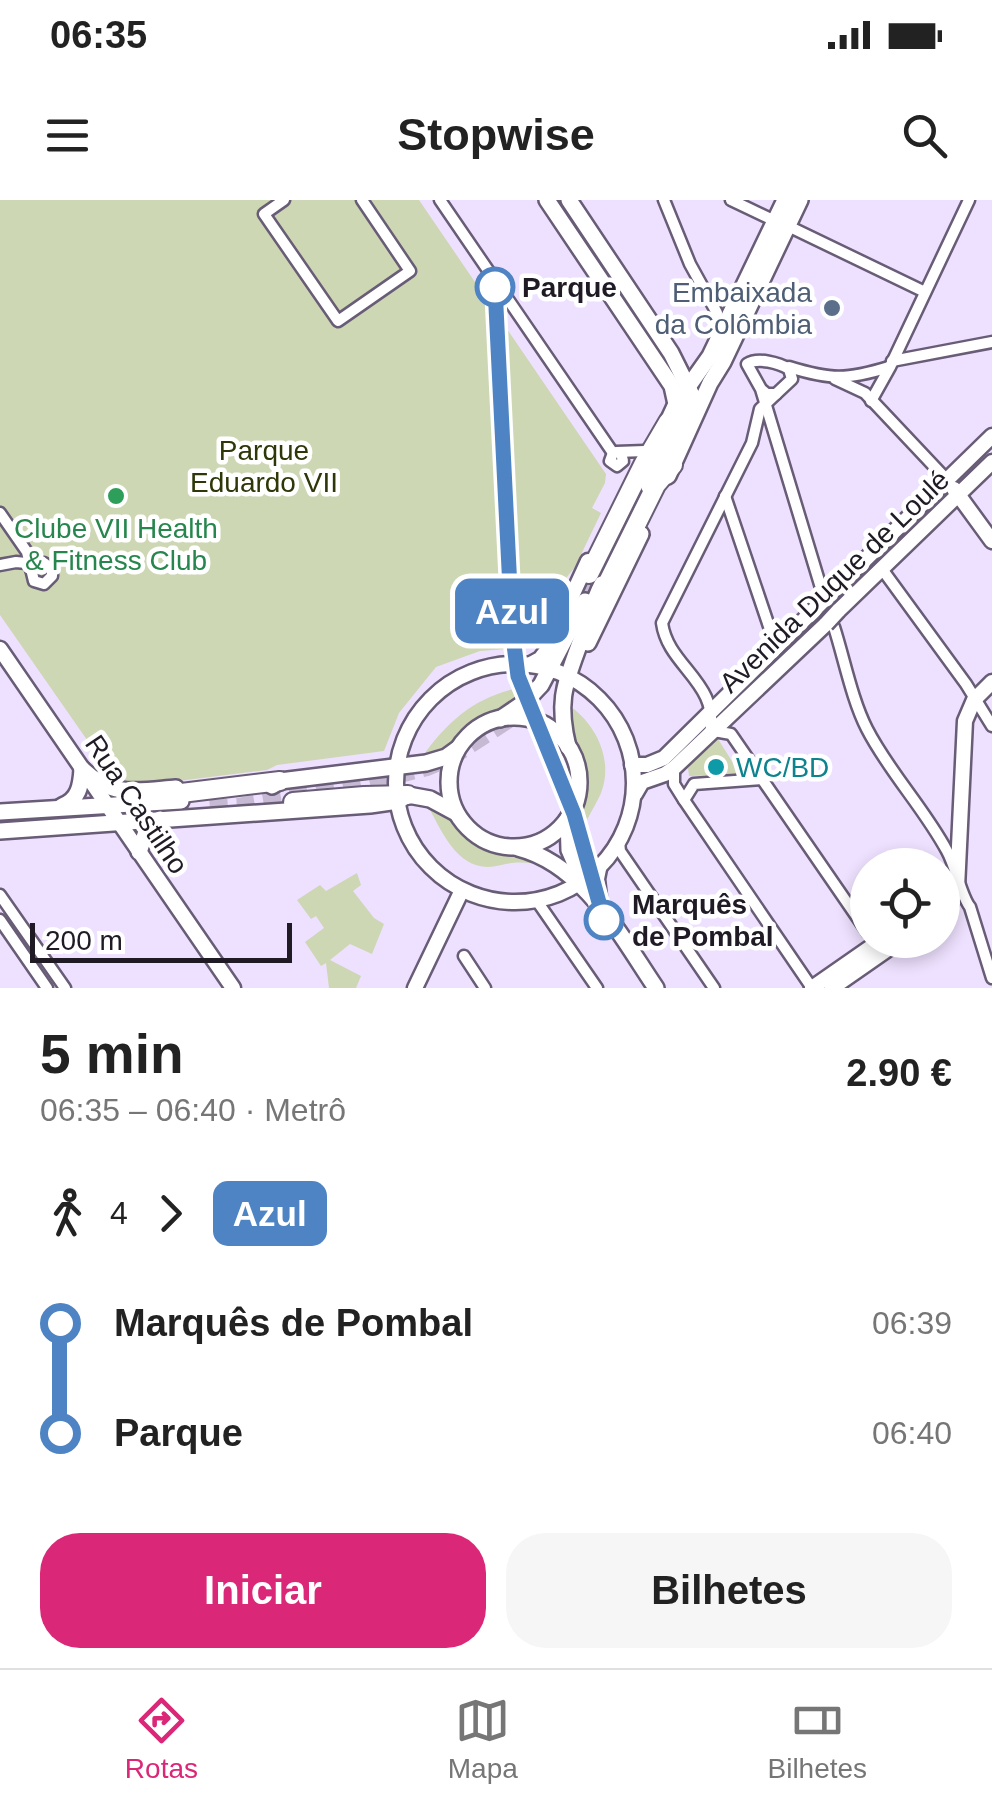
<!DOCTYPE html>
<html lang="pt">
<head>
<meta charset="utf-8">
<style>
  :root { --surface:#fff; --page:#f6f6f6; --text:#222; --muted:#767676; --line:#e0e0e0; --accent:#db2777 }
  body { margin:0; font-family:Helvetica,sans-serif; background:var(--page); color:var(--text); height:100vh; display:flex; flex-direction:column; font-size:38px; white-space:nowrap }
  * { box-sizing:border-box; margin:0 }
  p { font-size:32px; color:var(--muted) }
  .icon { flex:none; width:55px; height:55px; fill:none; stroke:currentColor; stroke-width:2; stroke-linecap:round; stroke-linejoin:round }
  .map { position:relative; height:788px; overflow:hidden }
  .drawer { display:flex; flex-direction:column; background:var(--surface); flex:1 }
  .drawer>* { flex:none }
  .badge { padding:0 20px; border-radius:15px; font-size:35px; line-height:65px }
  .tools { position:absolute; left:850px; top:648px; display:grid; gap:20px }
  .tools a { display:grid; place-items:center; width:110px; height:110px; border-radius:50%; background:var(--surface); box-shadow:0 5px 15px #0003; font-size:50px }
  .scale { position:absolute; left:30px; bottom:25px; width:262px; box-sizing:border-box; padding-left:10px; border:5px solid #1f1a24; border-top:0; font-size:28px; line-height:35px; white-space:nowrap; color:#1f1a24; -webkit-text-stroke:8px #fff; paint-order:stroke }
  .map>.badge { position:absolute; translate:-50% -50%; box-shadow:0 0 0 5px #fff }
  .legs { display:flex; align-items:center; gap:15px; height:110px; padding:0 40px; font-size:32px }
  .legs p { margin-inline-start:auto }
  .headline { display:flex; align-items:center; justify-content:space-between; height:170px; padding:0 40px }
  h1 { font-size:55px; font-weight:700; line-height:75px }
  .button { display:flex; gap:20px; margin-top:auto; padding:20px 40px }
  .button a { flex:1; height:115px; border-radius:40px; background:var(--accent); color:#fff; font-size:40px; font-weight:700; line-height:115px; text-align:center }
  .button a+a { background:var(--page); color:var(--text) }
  ul { padding:0 40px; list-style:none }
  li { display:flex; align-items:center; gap:35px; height:110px; font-size:38px }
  li i { display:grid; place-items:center; width:15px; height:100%; margin:0 12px; background:currentColor }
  li i::after { content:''; width:25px; height:25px; margin:-12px; border:8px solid; border-radius:50%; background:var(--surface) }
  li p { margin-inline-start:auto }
  li:first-child i { background:linear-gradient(#0000 50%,currentColor 0) }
  li:last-child i { background:linear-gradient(currentColor 50%,#0000 0) }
  .status { display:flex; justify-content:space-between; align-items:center; height:70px; padding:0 50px; background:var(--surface); direction:ltr }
  .status svg { height:28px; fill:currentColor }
  header { display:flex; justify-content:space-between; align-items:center; height:130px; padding:0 40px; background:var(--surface); font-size:45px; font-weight:700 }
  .tabs { display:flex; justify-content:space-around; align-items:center; height:140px; border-top:2px solid var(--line); background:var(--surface); font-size:28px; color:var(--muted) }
  .tabs a { display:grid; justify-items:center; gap:5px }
  .tabs .selected { color:var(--accent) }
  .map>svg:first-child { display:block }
  .green { fill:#cdd7b4 }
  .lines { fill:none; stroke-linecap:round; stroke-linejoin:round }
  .highway-tunnel { stroke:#c5b9d3; stroke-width:18; stroke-dasharray:18 9; stroke-linecap:butt }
  .street-casing { stroke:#685c76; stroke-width:15 }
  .secondary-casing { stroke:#685c76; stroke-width:19 }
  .primary-casing { stroke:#685c76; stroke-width:20 }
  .highway-casing { stroke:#685c76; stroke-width:22 }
  .street { stroke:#fff; stroke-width:10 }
  .secondary { stroke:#fff; stroke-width:14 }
  .primary { stroke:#fff; stroke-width:15 }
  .highway { stroke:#fff; stroke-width:18 }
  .secondary-bridge-casing { stroke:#685c76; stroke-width:19; stroke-linecap:butt }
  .secondary-bridge { stroke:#fff; stroke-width:14 }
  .line-1-casing { stroke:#fff; stroke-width:22 }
  .line-1 { stroke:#4e84c4; stroke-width:15 }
  .stop-1-dot { fill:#fff; stroke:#4e84c4; stroke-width:5 }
  .service-dot { fill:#5c6f8a; stroke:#fff; stroke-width:4 }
  .leisure-dot { fill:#2e9e5b; stroke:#fff; stroke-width:4 }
  .culture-dot { fill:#0f9aa8; stroke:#fff; stroke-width:4 }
  .labels { text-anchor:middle; stroke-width:9; stroke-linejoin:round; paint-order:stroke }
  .stop-label { font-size:28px; font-weight:bold; fill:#1f1a24; stroke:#fff; text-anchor:start }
  .service-label { font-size:28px; fill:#4e5e75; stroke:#fff; text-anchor:end }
  .park-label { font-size:28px; fill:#2d3708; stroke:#fff }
  .leisure-label { font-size:28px; fill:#27864d; stroke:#fff }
  .street-label { font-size:28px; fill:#1f1a24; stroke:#fff }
  .culture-label { font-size:28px; fill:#0d838f; stroke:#fff; text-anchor:start }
</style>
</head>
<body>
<div class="status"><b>06:35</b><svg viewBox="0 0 49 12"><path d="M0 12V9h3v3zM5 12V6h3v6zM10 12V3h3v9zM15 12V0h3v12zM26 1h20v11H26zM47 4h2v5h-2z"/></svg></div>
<header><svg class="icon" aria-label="menu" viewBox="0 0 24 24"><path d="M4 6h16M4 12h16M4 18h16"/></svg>Stopwise<svg class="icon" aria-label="search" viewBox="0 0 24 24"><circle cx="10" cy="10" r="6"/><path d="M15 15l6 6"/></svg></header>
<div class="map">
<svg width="992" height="788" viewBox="0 0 992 788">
  <rect width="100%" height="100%" fill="#eee1ff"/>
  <g class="green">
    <path d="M0,0H419L606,274L605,283L592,308L601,313L575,367L562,383L564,389L561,399L535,442L531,444L520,448L480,451L436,467L399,513L384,551L277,565L267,570L138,586L117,583L0,415Z"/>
    <path d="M535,485L509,505L475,520L445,547L422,557C452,515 482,492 535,485Z"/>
    <path d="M567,504C596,523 614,560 601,593C592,614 578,627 581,651L576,655L575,624L586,596L587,576L583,558L574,540Z"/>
    <path d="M718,539L740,574L689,576L688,568L701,553Z"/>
    <path d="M428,606C435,610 444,614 450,619C460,629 467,640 481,647C501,657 523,654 544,665C534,663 523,662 512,663C504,664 496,667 488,667C456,667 441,630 428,606Z"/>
    <path d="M357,673L361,685L353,691L374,718L384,724L372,754L350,744L330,760L361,776L356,788H329L326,763L321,766L305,742L324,728L316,716L311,719L297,700L320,685L326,691Z"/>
  </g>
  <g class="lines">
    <g class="highway-tunnel">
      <path d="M655,144L680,185"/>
      <path d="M590,398L652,273"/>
      <path d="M210,609L238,607L348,587L427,567L449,558L515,515"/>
    </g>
    <defs>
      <g id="street">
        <path d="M284,0L264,14L338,121L410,71L362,0"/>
        <path d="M440,0L613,253"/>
        <path d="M664,0L690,64L717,113"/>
        <path d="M731,0L775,21"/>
        <path d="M788,26L925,92"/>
        <path d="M892,161L992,142"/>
        <path d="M789,167C831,180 847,180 889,167"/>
        <path d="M835,179L865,193L947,280"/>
        <path d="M761,189L767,194H776L792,179L789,169C779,163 758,157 747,164L761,189L822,391"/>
        <path d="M871,201L890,167L969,0"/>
        <path d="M616,252L645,251"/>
        <path d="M613,253L610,261L617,266L623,261L621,253"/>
        <path d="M725,296L776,447"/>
        <path d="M0,313L27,352L34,381L44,384L52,376V369L44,363L37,364L31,370"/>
        <path d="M0,365L16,362L36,364"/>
        <path d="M882,369L966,484L992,526"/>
        <path d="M834,427C844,458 852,500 867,529C889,572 924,608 947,651C956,667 961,696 970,707L992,778"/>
        <path d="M714,531L731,534L868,733"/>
        <path d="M710,534C720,482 668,467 662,423L752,243L760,209L776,194"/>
        <path d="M674,568V584L684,600L812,788"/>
        <path d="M684,600L694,584L762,579"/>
        <path d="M619,642L620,651L714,788"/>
        <path d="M0,695L65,788"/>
        <path d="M537,701L597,788"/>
        <path d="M0,720L47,788"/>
        <path d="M464,756L485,788"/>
      </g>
      <g id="secondary">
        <path d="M954,289L992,341"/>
        <path d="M833,391L992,236"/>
        <path d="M838,411L992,262"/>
        <path d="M0,449L233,788"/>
        <circle cx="515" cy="583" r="119"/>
        <path d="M529,465L540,459L547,450L588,361"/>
        <path d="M632,565H647L664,558L815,409"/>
        <path d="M635,594L642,582L665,574L674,568L826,424"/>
        <path d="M599,669L597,679L600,706"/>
        <path d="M942,710L951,703L957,688L965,521L974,500L992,482"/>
        <path d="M415,788L462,690"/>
        <path d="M812,788L881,740"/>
        <path d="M832,788L901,740"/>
      </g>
      <g id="primary">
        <path d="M547,0L672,186L676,204"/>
        <path d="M569,0L671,153L692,195L649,287"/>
        <path d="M664,230L676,204L710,156L785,0"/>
        <path d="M668,276L710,183L723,162L800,0"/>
        <path d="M588,443L641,334"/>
        <circle cx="514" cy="582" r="65"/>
        <path d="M500,519L525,502L541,485L585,401"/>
        <path d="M568,547C556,498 566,482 582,437C589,418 593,401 602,384"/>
        <path d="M82,569C112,598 138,591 176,588"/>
        <path d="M272,586L280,581L426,563L446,557L457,549"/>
        <path d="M62,606C79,600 81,585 82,569"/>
        <path d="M0,612L181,601"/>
        <path d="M568,618L569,650L580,675V684"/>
        <path d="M0,631L370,605L398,601L408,595L430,599L456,613"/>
        <path d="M518,648C584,665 620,735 656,788"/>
        <path d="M139,652L147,629L160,619"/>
      </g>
      <g id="highway">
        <path d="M589,374L644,263L668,222"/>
        <path d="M601,396L656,285L673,265"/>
        <path d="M165,595L280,581"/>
        <path d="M293,602L364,596L408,595"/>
      </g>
    </defs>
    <use href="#street" class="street-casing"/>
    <use href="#secondary" class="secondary-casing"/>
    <use href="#primary" class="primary-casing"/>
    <use href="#highway" class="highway-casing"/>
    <use href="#street" class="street"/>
    <use href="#secondary" class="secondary"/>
    <use href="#primary" class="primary"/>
    <use href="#highway" class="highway"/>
    <defs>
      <g id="secondary-bridge">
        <path d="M815,409L833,391"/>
        <path d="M826,424L838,411"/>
      </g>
    </defs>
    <use href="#secondary-bridge" class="secondary-bridge-casing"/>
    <use href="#secondary-bridge" class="secondary-bridge"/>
  </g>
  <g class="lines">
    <defs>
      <path id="line-1" d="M495,87L512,429L518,476L574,614L604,720"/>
    </defs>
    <use href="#line-1" class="line-1-casing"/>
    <use href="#line-1" class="line-1"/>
  </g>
  <g class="stop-1-dot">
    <circle cx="495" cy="87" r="18"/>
    <circle cx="604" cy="720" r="18"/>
  </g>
  <circle class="service-dot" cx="832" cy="108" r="10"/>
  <circle class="leisure-dot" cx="116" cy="296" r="10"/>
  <circle class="culture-dot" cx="716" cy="567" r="10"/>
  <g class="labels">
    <g class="stop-label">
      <text x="522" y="97">Parque</text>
      <text x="632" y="714">Marquês<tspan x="632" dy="32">de Pombal</tspan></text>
    </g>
    <g class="service-label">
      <text x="812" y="102">Embaixada<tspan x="812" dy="32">da Colômbia</tspan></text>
    </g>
    <g class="park-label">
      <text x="264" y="260">Parque<tspan x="264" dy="32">Eduardo VII</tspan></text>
    </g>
    <g class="leisure-label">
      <text x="116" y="338">Clube VII Health<tspan x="116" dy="32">&amp; Fitness Club</tspan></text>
    </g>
    <g class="street-label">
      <text transform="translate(834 381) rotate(-44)" y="10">Avenida Duque de Loulé</text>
      <text transform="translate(137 604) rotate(56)" y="10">Rua Castilho</text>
    </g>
    <g class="culture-label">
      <text x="736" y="577">WC/BD</text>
    </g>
  </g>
</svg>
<div class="tools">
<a><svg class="icon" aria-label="locate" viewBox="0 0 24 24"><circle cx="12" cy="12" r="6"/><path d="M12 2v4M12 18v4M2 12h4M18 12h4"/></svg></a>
</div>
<div class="scale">200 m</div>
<b class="badge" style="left:512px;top:411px;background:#4e84c4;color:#fff">Azul</b>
</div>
<section class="drawer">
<div class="headline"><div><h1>5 min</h1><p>06:35 – 06:40 · Metrô</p></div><b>2.90 €</b></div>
<div class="legs"><svg class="icon" aria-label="walk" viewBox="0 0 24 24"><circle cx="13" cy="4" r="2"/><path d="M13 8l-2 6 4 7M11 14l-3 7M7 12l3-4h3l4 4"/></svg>4<svg class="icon" aria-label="forward" viewBox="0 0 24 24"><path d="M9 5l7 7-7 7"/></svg><b class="badge" style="background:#4e84c4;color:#fff">Azul</b></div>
<ul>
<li><i style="color:#4e84c4"></i><b>Marquês de Pombal</b><p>06:39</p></li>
<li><i style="color:#4e84c4"></i><b>Parque</b><p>06:40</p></li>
</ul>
<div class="button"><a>Iniciar</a><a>Bilhetes</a></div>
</section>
<nav class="tabs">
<a class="selected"><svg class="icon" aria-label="directions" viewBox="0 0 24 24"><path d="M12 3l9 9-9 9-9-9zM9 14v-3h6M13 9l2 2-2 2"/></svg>Rotas</a>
<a><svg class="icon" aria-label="map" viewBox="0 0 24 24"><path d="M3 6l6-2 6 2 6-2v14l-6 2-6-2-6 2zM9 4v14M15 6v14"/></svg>Mapa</a>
<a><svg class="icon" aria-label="tickets" viewBox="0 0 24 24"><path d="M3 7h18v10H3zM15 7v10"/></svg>Bilhetes</a>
</nav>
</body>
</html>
